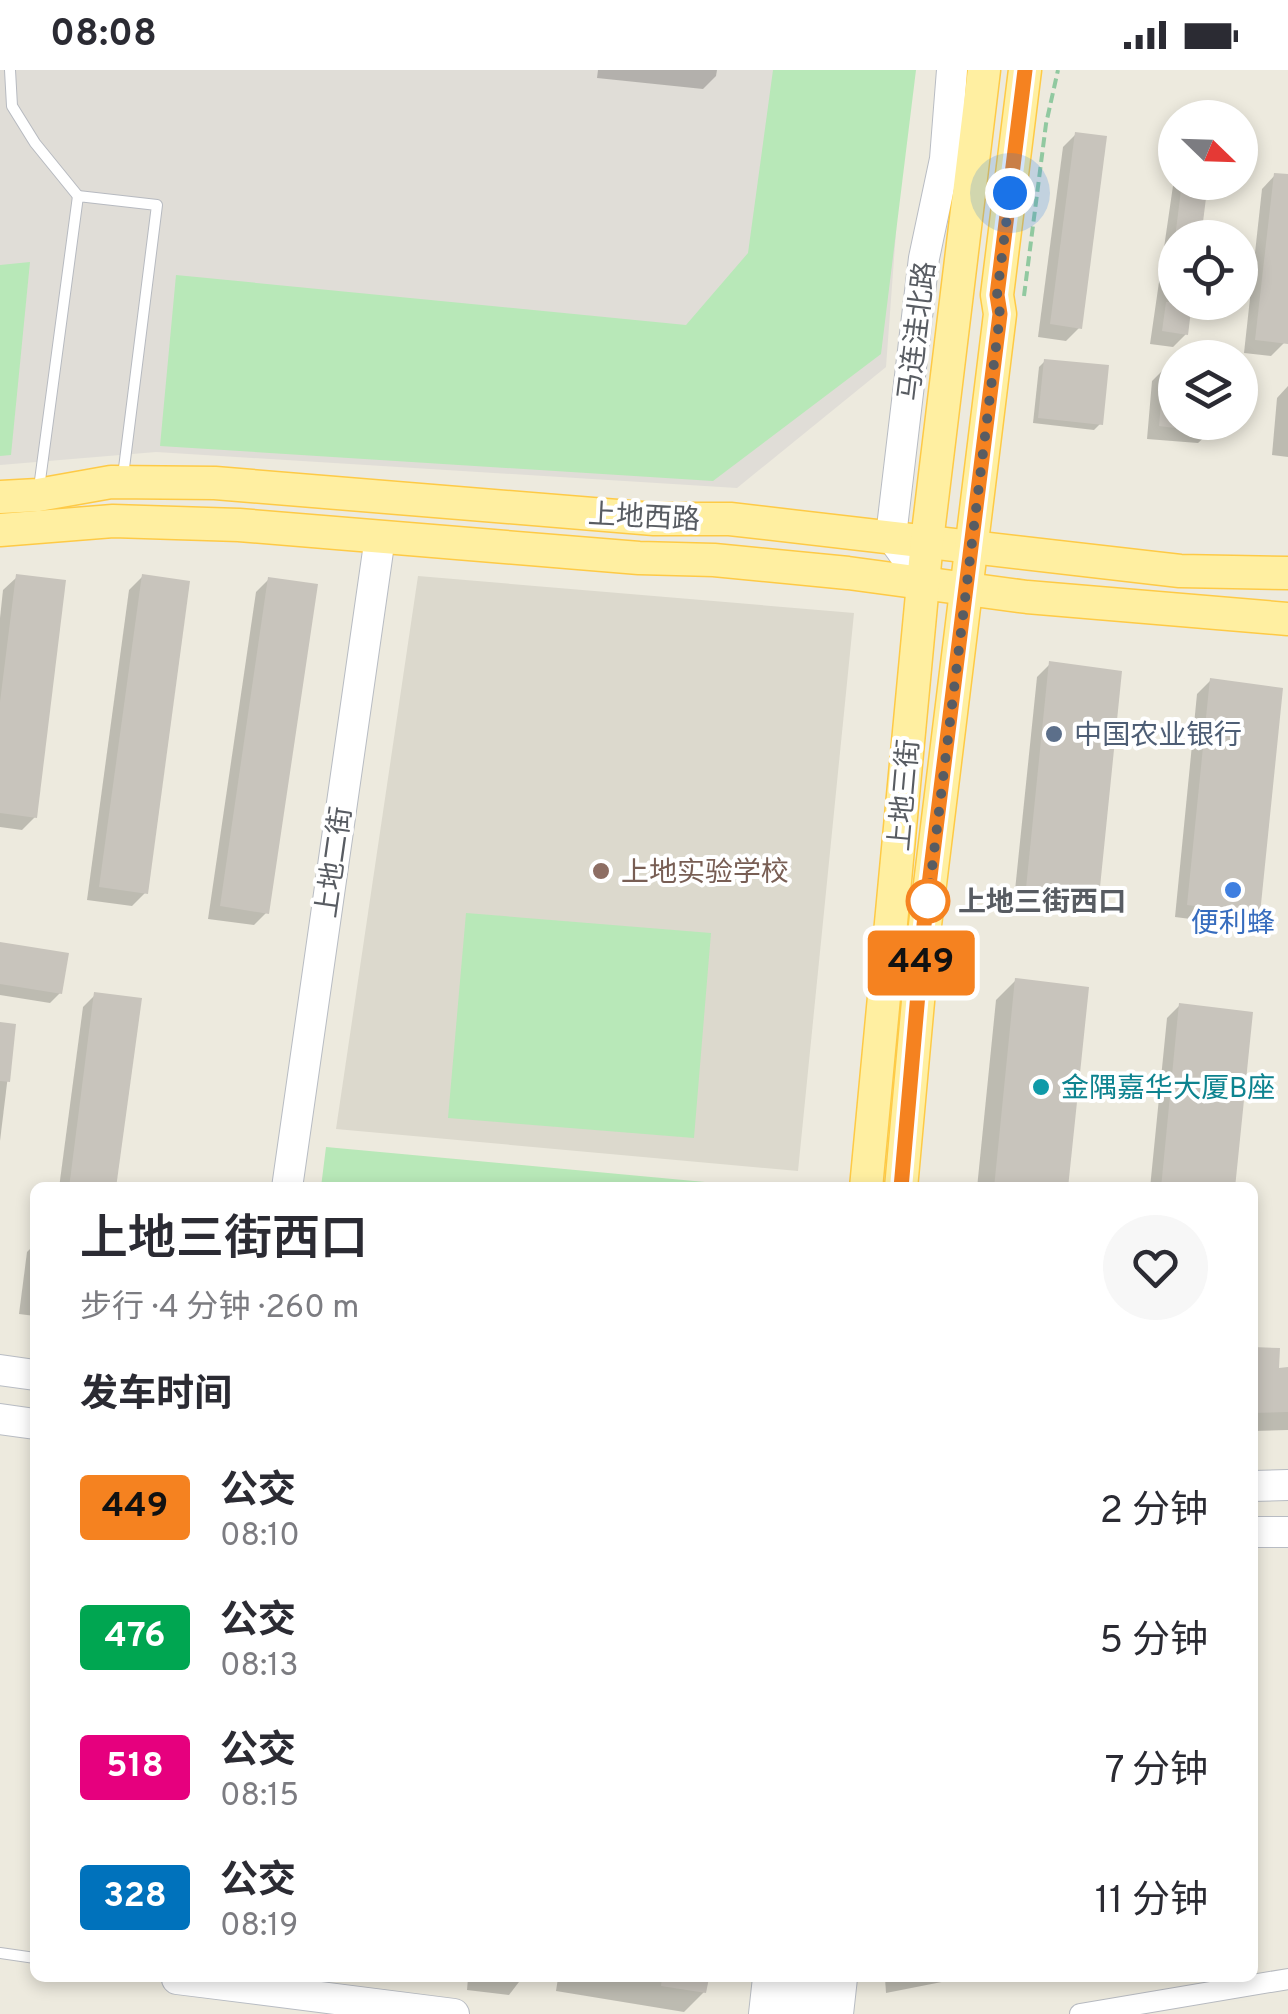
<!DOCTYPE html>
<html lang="zh">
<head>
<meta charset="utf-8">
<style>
  :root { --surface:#fff; --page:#f7f7f7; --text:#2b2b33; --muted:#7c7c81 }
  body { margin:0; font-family:Overpass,"Noto Sans SC",sans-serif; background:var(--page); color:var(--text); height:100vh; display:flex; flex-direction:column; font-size:38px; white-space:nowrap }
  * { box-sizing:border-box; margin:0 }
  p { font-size:32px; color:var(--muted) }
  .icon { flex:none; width:55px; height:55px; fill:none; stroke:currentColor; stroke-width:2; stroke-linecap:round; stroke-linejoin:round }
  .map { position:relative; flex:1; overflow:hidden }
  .details { position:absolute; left:30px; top:1112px; width:1228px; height:800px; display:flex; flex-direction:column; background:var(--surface); border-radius:15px; box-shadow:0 5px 15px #0003 }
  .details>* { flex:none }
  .badge { padding:0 20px; border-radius:8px; font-size:35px; line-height:65px }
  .needle { width:65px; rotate:113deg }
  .buttons { position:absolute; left:1158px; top:30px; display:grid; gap:20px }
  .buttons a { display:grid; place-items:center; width:100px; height:100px; border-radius:50%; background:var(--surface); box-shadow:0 5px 15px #0003; font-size:50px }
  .you { position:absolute; width:50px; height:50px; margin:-25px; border:8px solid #fff; border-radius:50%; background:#1a73e8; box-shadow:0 0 0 15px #1a73e833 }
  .map>.badge { position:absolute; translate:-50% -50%; box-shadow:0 0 0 5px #fff }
  h2 { padding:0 50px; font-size:38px; line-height:90px }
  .round { display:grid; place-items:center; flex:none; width:105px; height:105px; border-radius:52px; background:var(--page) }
  .summary { display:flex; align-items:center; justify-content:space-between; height:170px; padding:0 50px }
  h1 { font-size:48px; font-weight:600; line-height:75px }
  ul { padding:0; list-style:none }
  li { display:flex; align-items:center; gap:30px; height:130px; padding:0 50px }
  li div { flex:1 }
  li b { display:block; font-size:38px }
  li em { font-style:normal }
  li .badge { min-width:110px; font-weight:700; text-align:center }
  .status { display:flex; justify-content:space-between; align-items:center; height:70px; padding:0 50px; background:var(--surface); direction:ltr }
  .status svg { height:28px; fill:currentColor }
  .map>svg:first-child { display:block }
  .industrial { fill:#e0ddd7 }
  .education { fill:#dcd9cd }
  .green { fill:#b8e8b8 }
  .shadow { fill:#0003 }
  .building { fill:#c8c4bc }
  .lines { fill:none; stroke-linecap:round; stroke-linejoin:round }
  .lane-casing { stroke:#b7bac0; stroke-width:12 }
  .street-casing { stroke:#b7bac0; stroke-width:22 }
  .secondary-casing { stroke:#b8bcc3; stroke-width:32 }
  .primary-casing { stroke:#feca46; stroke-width:35 }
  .path { stroke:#91c9a0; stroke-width:4; stroke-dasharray:10 5; stroke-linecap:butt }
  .lane { stroke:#fff; stroke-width:10 }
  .street { stroke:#fff; stroke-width:20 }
  .secondary { stroke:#fff; stroke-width:30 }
  .primary { stroke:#ffefa1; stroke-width:32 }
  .line-casing { stroke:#fff; stroke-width:22 }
  .line { stroke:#f58220; stroke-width:15 }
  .walk { stroke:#585c62; stroke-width:10; stroke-dasharray:0 18 }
  .service-dot { fill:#5c6f8a; stroke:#fff; stroke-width:4 }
  .education-dot { fill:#8d6e63; stroke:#fff; stroke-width:4 }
  .shop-dot { fill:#3f7fe0; stroke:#fff; stroke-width:4 }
  .stop-dot { fill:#fff; stroke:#f58220; stroke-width:5 }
  .culture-dot { fill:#0f9aa8; stroke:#fff; stroke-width:4 }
  .labels { text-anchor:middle; stroke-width:8; stroke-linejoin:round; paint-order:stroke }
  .street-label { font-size:28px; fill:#585c62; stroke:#fff }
  .service-label { font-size:28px; fill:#4e5e75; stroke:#fff; text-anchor:start }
  .education-label { font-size:28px; fill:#785e54; stroke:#fff; text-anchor:start }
  .stop-label { font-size:28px; font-weight:bold; fill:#585c62; stroke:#fff; text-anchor:start }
  .shop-label { font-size:28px; fill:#366cbe; stroke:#fff }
  .culture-label { font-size:28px; fill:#0d838f; stroke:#fff; text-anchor:start }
</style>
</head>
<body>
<div class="status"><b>08:08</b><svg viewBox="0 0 49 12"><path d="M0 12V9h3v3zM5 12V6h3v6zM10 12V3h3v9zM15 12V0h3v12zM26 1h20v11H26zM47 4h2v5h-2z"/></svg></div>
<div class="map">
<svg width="1288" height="1944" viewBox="0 0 1288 1944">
  <rect width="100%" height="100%" fill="#edeade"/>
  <path class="industrial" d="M0,0H908L886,297L737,418L156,382L0,395Z"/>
  <path class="education" d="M418,506L854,543L798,1101L336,1059Z"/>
  <g class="green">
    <path d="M773,0H916L881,284L713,411L160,376L176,205L686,255L748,183Z"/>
    <path d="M30,192L11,385L0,386V195Z"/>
    <path d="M466,843L711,863L694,1068L448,1048Z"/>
    <path d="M326,1077L759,1117H321Z"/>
  </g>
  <g class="shadow">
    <path d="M598,0H717L716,6L703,19L597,8Z"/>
    <path d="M1076,64L1079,258L1066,271L1038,267L1063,77Z"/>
    <path d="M1175,102V112H1206L1199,168H1175V232L1186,264L1173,277L1150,274Z"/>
    <path d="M1275,105L1288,107V236L1284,273L1271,286L1244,283L1262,119Z"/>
    <path d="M1045,291L1100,354L1094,360L1033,353L1039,297Z"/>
    <path d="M1165,298L1175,299V352H1212V360L1198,373L1147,369L1152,311Z"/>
    <path d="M1288,316V387L1272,385L1277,328Z"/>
    <path d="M17,507L35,747L22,760L0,757V548L3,520Z"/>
    <path d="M142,507L145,823L132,836L87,830L129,520Z"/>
    <path d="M269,509L267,842L254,855L208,849L256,522Z"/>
    <path d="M1050,594L1097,826L1084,839L1014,830L1037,607Z"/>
    <path d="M1210,611L1258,843L1245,856L1175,847L1197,624Z"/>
    <path d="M0,875L60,923L50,933L0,925Z"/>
    <path d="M1016,910L1066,1118H977L996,930Z"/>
    <path d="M95,925L114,1118H59L83,937Z"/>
    <path d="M1180,935L1232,1118H1150L1167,948Z"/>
    <path d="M0,955L14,956L0,1071Z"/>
    <path d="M35,1174V1246L19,1244L27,1182Z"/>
    <path d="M1252,1280L1276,1300L1288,1299V1360L1252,1361Z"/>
    <path d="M468,1908H522L509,1925L467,1920Z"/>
    <path d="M558,1908H706L704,1922L684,1942L556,1921Z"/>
    <path d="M885,1908H962L886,1923Z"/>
  </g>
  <g class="building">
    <path d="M1075,62L1107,66L1082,259L1050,254Z"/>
    <path d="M1274,103L1288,104V274L1255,270Z"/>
    <path d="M1182,112H1208L1201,168H1175Z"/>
    <path d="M1166,232H1192L1188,265L1162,261Z"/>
    <path d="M1044,289L1109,295L1103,355L1038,348Z"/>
    <path d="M1164,296H1175V358L1159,356Z"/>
    <path d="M16,504L66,510L37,748L0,743V632Z"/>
    <path d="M142,504L190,511L148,824L99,817Z"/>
    <path d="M268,507L318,514L269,844L220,836Z"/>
    <path d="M1049,591L1122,601L1099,827L1026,818Z"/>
    <path d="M1210,608L1283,618L1260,844L1187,835Z"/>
    <path d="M0,872L69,883L62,924L0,914Z"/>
    <path d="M1015,908L1089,917L1068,1118H994Z"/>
    <path d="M94,922L142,928L116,1118H69Z"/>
    <path d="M1179,933L1253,942L1235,1118H1161Z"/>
    <path d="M0,952L16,954L10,1012L0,1011Z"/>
    <path d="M1252,1277L1280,1278L1279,1298L1288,1297V1342L1252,1343Z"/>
    <path d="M662,1908H709L706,1923L661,1916Z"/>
  </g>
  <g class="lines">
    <defs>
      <g id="lane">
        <path d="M10,0L12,36L35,73L78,126"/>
        <path d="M39,418L78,126L157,135L123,406"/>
        <path d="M0,1883L35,1888"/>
      </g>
      <path id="street" d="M1080,1944L1288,1909"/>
      <g id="secondary">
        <path d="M924,512L891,466L924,188L945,89L952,0"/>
        <path d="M287,1118L380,467"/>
        <path d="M0,1300L35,1305"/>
        <path d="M0,1349L35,1354"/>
        <path d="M1252,1416L1288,1415"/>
        <path d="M1252,1462H1288"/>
        <path d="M177,1909L454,1944"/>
        <path d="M764,1944L768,1908"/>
        <path d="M789,1944L792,1908"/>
        <path d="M813,1944L818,1908"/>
        <path d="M838,1944L842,1908"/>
      </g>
      <g id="primary">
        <path d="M0,427L38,425L111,412L215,413L654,449H730L1180,501L1288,503"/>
        <path d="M0,460L113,451L239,455L639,488L714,490L848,503L1027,527L1288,549"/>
        <path d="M866,1118L927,471L984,0"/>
        <path d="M901,1118L925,855L1000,244L997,225L1025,0"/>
      </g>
    </defs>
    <use href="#lane" class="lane-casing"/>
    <use href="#street" class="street-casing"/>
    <use href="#secondary" class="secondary-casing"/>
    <use href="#primary" class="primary-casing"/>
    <path class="path" d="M1024,226L1046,54L1058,0"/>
    <use href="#lane" class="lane"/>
    <use href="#street" class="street"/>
    <use href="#secondary" class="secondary"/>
    <use href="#primary" class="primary"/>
  </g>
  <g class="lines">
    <defs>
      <path id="line" d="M901,1118L924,855L1000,244L997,225L1025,0"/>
    </defs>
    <use href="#line" class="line-casing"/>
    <use href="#line" class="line"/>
    <path class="walk" d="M928,831L1000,244L997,225L1010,123"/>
  </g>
  <circle class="service-dot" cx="1054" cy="664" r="10"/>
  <circle class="education-dot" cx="601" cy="801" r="10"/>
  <circle class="shop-dot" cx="1233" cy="820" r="10"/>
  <circle class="stop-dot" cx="928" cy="831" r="20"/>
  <circle class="culture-dot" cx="1041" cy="1017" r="10"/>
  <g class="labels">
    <g class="street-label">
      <text transform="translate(916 261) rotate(-83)" y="10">马连洼北路</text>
      <text transform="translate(644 446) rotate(3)" y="10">上地西路</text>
      <text transform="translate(903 725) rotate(-85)" y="10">上地三街</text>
      <text transform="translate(333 792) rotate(-82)" y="10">上地二街</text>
    </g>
    <g class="service-label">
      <text x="1074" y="674">中国农业银行</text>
    </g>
    <g class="education-label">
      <text x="621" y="811">上地实验学校</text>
    </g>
    <g class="stop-label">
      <text x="958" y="841">上地三街西口</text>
    </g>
    <g class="shop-label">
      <text x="1233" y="862">便利蜂</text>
    </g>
    <g class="culture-label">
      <text x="1061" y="1027">金隅嘉华大厦B座</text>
    </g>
  </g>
</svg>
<div class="buttons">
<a><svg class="needle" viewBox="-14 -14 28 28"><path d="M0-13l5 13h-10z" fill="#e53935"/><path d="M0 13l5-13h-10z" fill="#7c7c81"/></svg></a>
<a><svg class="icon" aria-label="locate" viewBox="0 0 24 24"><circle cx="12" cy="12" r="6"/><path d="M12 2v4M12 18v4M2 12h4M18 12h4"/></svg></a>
<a><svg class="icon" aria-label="layers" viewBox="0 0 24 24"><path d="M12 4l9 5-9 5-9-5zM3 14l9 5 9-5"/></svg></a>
</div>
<div class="you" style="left:1010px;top:123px"></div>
<b class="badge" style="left:921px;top:893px;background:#f58220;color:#111">449</b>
<section class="details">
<div class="summary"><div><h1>上地三街西口</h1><p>步行 · 4 分钟 · 260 m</p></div><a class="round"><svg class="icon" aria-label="heart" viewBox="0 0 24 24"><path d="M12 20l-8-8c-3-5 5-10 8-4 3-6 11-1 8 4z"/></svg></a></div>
<h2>发车时间</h2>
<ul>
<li><span class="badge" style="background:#f58220;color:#111">449</span><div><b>公交</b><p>08:10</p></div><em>2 分钟</em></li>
<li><span class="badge" style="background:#00a651;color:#fff">476</span><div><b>公交</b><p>08:13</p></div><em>5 分钟</em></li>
<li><span class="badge" style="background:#e6007e;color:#fff">518</span><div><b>公交</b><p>08:15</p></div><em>7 分钟</em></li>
<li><span class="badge" style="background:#0072bc;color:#fff">328</span><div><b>公交</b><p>08:19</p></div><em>11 分钟</em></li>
</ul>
</section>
</div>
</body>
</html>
